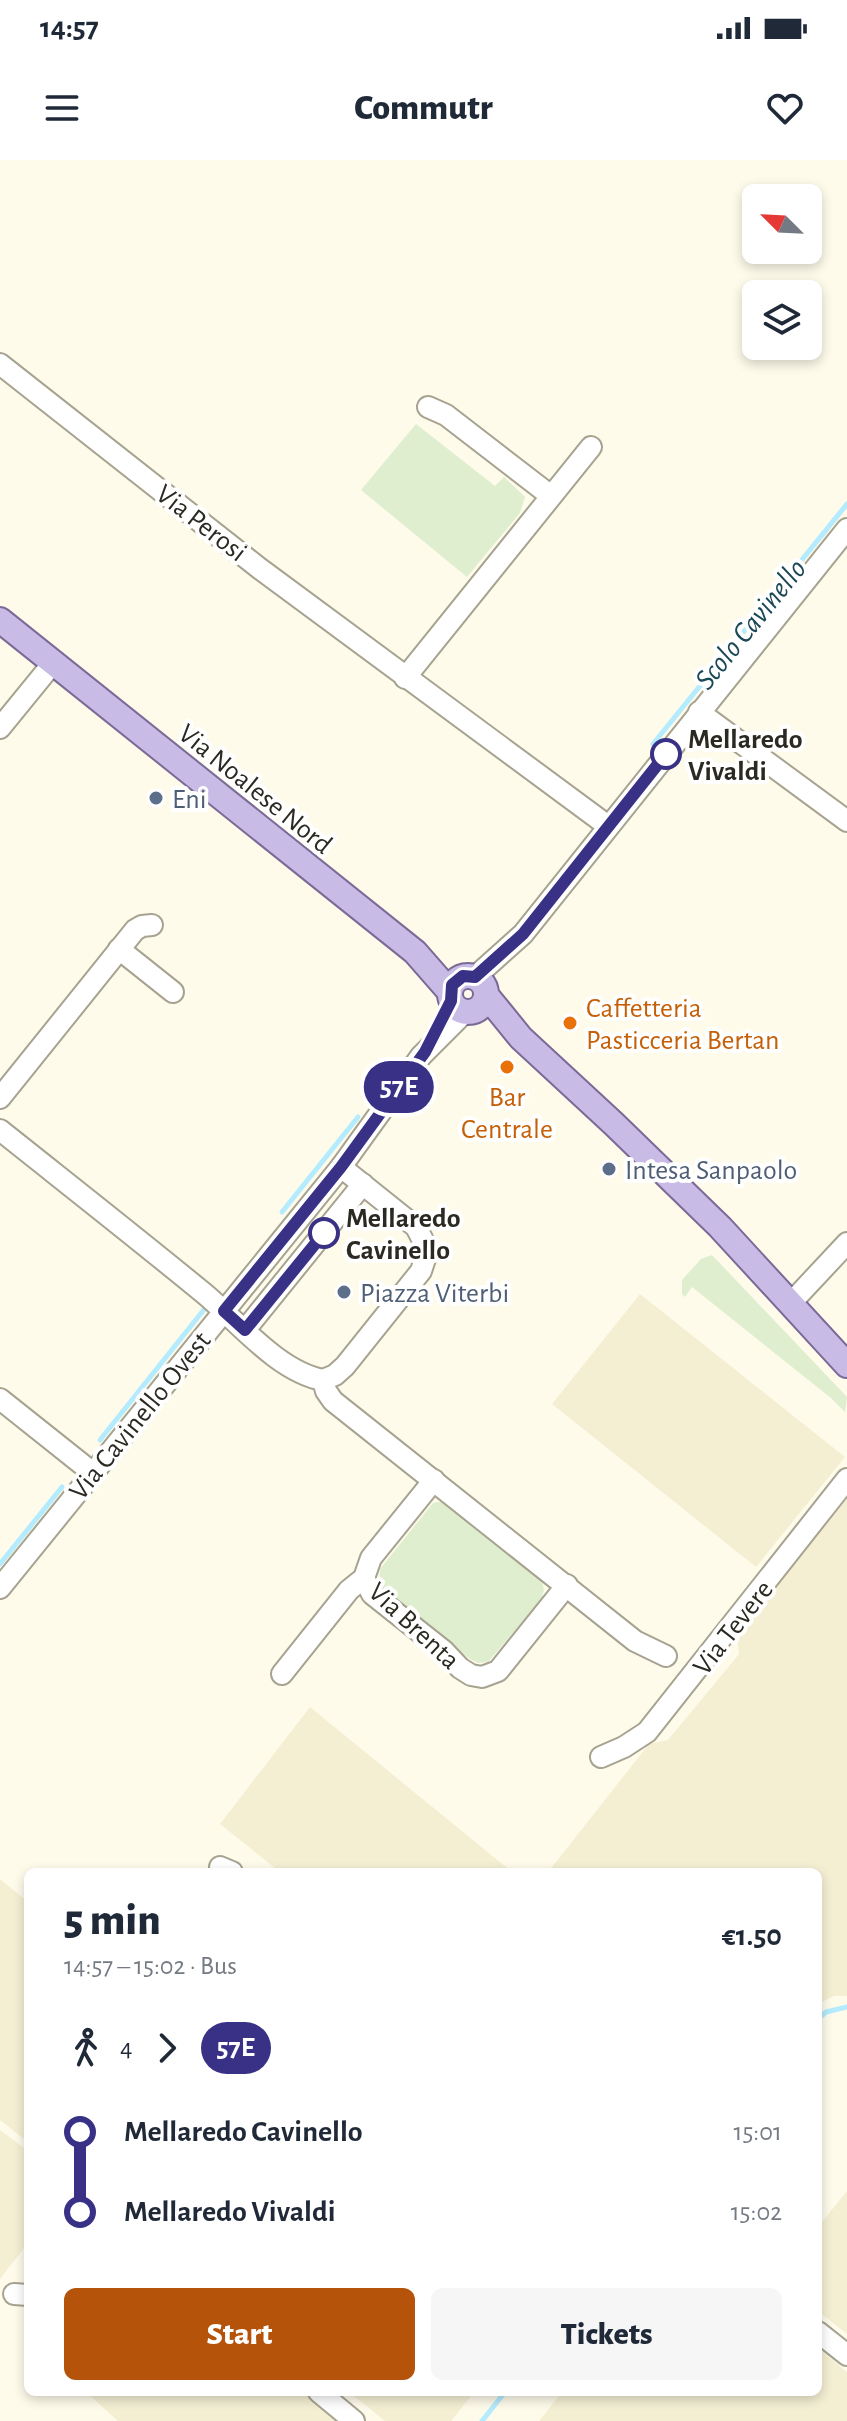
<!DOCTYPE html>
<html lang="en">
<head>
<meta charset="utf-8">
<style>
  :root { --surface:#fff; --page:#f6f6f7; --text:#1f2937; --muted:#747a83; --accent:#b45309 }
  body { margin:0; font-family:"Alegreya Sans",sans-serif; background:var(--page); color:var(--text); height:100vh; display:flex; flex-direction:column; font-size:30px; white-space:nowrap }
  * { box-sizing:border-box; margin:0 }
  p { font-size:26px; color:var(--muted) }
  .icon { flex:none; width:44px; height:44px; fill:none; stroke:currentColor; stroke-width:2; stroke-linecap:round; stroke-linejoin:round }
  .map { position:relative; flex:1; overflow:hidden }
  .panel { position:absolute; left:24px; top:1708px; width:798px; height:528px; display:flex; flex-direction:column; background:var(--surface); border-radius:12px; box-shadow:0 4px 12px #0003 }
  .panel>* { flex:none }
  .badge { padding:0 16px; border-radius:26px; font-size:28px; line-height:52px }
  .needle { width:52px; rotate:294deg }
  .controls { position:absolute; left:742px; top:24px; display:grid; gap:16px }
  .controls a { display:grid; place-items:center; width:80px; height:80px; border-radius:12px; background:var(--surface); box-shadow:0 4px 12px #0003; font-size:40px }
  .map>.badge { position:absolute; translate:-50% -50%; box-shadow:0 0 0 4px #fff }
  .legs { display:flex; align-items:center; gap:12px; height:88px; padding:0 40px; font-size:26px }
  .legs p { margin-inline-start:auto }
  .headline { display:flex; align-items:center; justify-content:space-between; height:136px; padding:0 40px }
  h1 { font-size:44px; font-weight:800; line-height:60px }
  .primary-button { display:flex; gap:16px; margin-top:auto; padding:16px 40px }
  .primary-button a { flex:1; height:92px; border-radius:12px; background:var(--accent); color:#fff; font-size:32px; font-weight:800; line-height:92px; text-align:center }
  .primary-button a+a { background:var(--page); color:var(--text) }
  ul { padding:0 40px; list-style:none }
  li { display:flex; align-items:center; gap:28px; height:80px; font-size:30px }
  li i { display:grid; place-items:center; width:12px; height:100%; margin:0 10px; background:currentColor }
  li i::after { content:''; width:20px; height:20px; margin:-10px; border:6px solid; border-radius:50%; background:var(--surface) }
  li p { margin-inline-start:auto }
  li:first-child i { background:linear-gradient(#0000 50%,currentColor 0) }
  li:last-child i { background:linear-gradient(currentColor 50%,#0000 0) }
  .status { display:flex; justify-content:space-between; align-items:center; height:56px; padding:0 40px; background:var(--surface); direction:ltr }
  .status svg { height:22px; fill:currentColor }
  header { display:flex; justify-content:space-between; align-items:center; height:104px; padding:0 40px; background:var(--surface); font-size:36px; font-weight:800 }
  .map>svg:first-child { display:block }
  .built { fill:#f4efd3 }
  .green { fill:#deeece }
  .lines { fill:none; stroke-linecap:round; stroke-linejoin:round }
  .stream { stroke:#b5ebfe; stroke-width:5 }
  .minor-casing { stroke:#a7a390; stroke-width:24 }
  .major-casing { stroke:#796a96; stroke-width:28 }
  .minor { stroke:#fff; stroke-width:20 }
  .major { stroke:#c8bbe6; stroke-width:24 }
  .line-1-casing { stroke:#fff; stroke-width:18 }
  .line-1 { stroke:#393185; stroke-width:12 }
  .stop-1-dot { fill:#fff; stroke:#393185; stroke-width:4 }
  .service-dot { fill:#5c6f8a; stroke:#fff; stroke-width:3 }
  .food-dot { fill:#e8710a; stroke:#fff; stroke-width:3 }
  .labels { text-anchor:middle; stroke-width:8; stroke-linejoin:round; paint-order:stroke }
  .street-label { font-size:28px; fill:#2b2a22; stroke:#fff }
  .stop-label { font-size:28px; font-weight:bold; fill:#2b2a22; stroke:#fff; text-anchor:start }
  .service-label { font-size:28px; fill:#4e5e75; stroke:#fff; text-anchor:start }
  .food-label { font-size:28px; fill:#c56008; stroke:#fff; text-anchor:start }
  .water-label { font-size:30px; font-style:italic; fill:#1b4856; stroke:#fff }
</style>
</head>
<body>
<div class="status"><b>14:57</b><svg viewBox="0 0 49 12"><path d="M0 12V9h3v3zM5 12V6h3v6zM10 12V3h3v9zM15 12V0h3v12zM26 1h20v11H26zM47 4h2v5h-2z"/></svg></div>
<header><svg class="icon" aria-label="menu" viewBox="0 0 24 24"><path d="M4 6h16M4 12h16M4 18h16"/></svg>Commutr<svg class="icon" aria-label="heart" viewBox="0 0 24 24"><path d="M12 20l-8-8c-3-5 5-10 8-4 3-6 11-1 8 4z"/></svg></header>
<div class="map">
<svg width="847" height="2261" viewBox="0 0 847 2261">
  <rect width="100%" height="100%" fill="#fefbeb"/>
  <g class="built">
    <path d="M640,1134L845,1297L756,1407L552,1244Z"/>
    <path d="M847,1338V1836H834L818,1844V1712H548L649,1584L668,1580L739,1494L737,1476Z"/>
    <path d="M310,1547L512,1712H280L220,1664Z"/>
    <path d="M0,1719L28,1742V1982L0,1960Z"/>
    <path d="M0,1970L28,1991V2083L0,2119Z"/>
    <path d="M847,2031V2174L818,2151V2067Z"/>
    <path d="M818,2188L847,2212V2261H539L562,2232H818Z"/>
    <path d="M86,2232H303L338,2261H118Z"/>
    <path d="M349,2232H474L451,2261H385Z"/>
  </g>
  <g class="green">
    <path d="M416,264L495,326L504,317L525,337L520,353L467,417L361,330Z"/>
    <path d="M712,1095L847,1237L845,1252L831,1238L692,1127L685,1137L682,1134V1120L701,1099Z"/>
    <path d="M438,1342H442L542,1421L544,1430L541,1440L488,1502L478,1503L470,1499L385,1431L379,1423L380,1409L433,1343Z"/>
  </g>
  <g class="lines">
    <g class="stream">
      <path d="M653,584L847,344"/>
      <path d="M282,1052L358,957"/>
      <path d="M100,1280L206,1147"/>
      <path d="M0,1404L62,1327"/>
      <path d="M818,1859L826,1852L847,1847"/>
      <path d="M482,2261L505,2232"/>
    </g>
    <defs>
      <g id="minor">
        <path d="M0,204L259,408L608,666"/>
        <path d="M428,247L446,255L551,336"/>
        <path d="M405,518L591,287"/>
        <path d="M699,552L847,661"/>
        <path d="M0,568L53,503"/>
        <path d="M119,789L173,832"/>
        <path d="M475,817L523,774L847,369"/>
        <path d="M0,938L135,770L142,766L152,765"/>
        <path d="M0,970C69,1025 138,1079 206,1135C239,1163 279,1212 323,1220L326,1231L333,1241L635,1481L666,1496"/>
        <path d="M790,1144L847,1083"/>
        <path d="M245,1170L363,1024"/>
        <path d="M323,1220L335,1215L345,1206L421,1111L428,1090L416,1067L341,1007"/>
        <path d="M0,1239L93,1313"/>
        <path d="M364,1418L372,1434L444,1491L460,1508L471,1515L482,1517L498,1511L567,1425"/>
        <path d="M0,1428L341,1007L421,896L465,852"/>
        <path d="M282,1514L349,1430L364,1418L371,1398L434,1320"/>
        <path d="M601,1597L624,1587L647,1572L847,1319"/>
        <path d="M220,1707L232,1712"/>
        <path d="M14,2134L28,2135"/>
        <path d="M818,2172L847,2195"/>
        <path d="M319,2232L354,2261"/>
      </g>
      <g id="major">
        <path d="M0,460L415,792L450,832"/>
        <circle cx="468" cy="834" r="18"/>
        <path d="M486,835L521,878L614,964L720,1067L847,1205"/>
      </g>
    </defs>
    <use href="#minor" class="minor-casing"/>
    <use href="#major" class="major-casing"/>
    <use href="#minor" class="minor"/>
    <use href="#major" class="major"/>
  </g>
  <g class="lines">
    <defs>
      <path id="line-1" d="M324,1073L245,1170L224,1151L341,1007L425,892L451,841L452,825L463,816L475,817L523,774L666,594"/>
    </defs>
    <use href="#line-1" class="line-1-casing"/>
    <use href="#line-1" class="line-1"/>
  </g>
  <g class="stop-1-dot">
    <circle cx="666" cy="594" r="14"/>
    <circle cx="324" cy="1073" r="14"/>
  </g>
  <g class="service-dot">
    <circle cx="156" cy="638" r="8"/>
    <circle cx="609" cy="1009" r="8"/>
    <circle cx="344" cy="1132" r="8"/>
  </g>
  <g class="food-dot">
    <circle cx="570" cy="863" r="8"/>
    <circle cx="507" cy="907" r="8"/>
  </g>
  <g class="labels">
    <g class="street-label">
      <text transform="translate(202 362) rotate(38)" y="10">Via Perosi</text>
      <text transform="translate(256 628) rotate(39)" y="10">Via Noalese Nord</text>
      <text transform="translate(139 1255) rotate(-51)" y="10">Via Cavinello Ovest</text>
      <text transform="translate(415 1465) rotate(43)" y="10">Via Brenta</text>
      <text transform="translate(732 1467) rotate(-52)" y="10">Via Tevere</text>
    </g>
    <g class="stop-label">
      <text x="688" y="588">Mellaredo<tspan x="688" dy="32">Vivaldi</tspan></text>
      <text x="346" y="1067">Mellaredo<tspan x="346" dy="32">Cavinello</tspan></text>
    </g>
    <g class="service-label">
      <text x="172" y="648">Eni</text>
      <text x="625" y="1019">Intesa Sanpaolo</text>
      <text x="360" y="1142">Piazza Viterbi</text>
    </g>
    <g class="food-label">
      <text x="586" y="857">Caffetteria<tspan x="586" dy="32">Pasticceria Bertan</tspan></text>
      <text x="507" y="946" text-anchor="middle">Bar<tspan x="507" dy="32">Centrale</tspan></text>
    </g>
    <g class="water-label">
      <text transform="translate(750 464) rotate(-51)" y="10">Scolo Cavinello</text>
    </g>
  </g>
</svg>
<div class="controls">
<a><svg class="needle" viewBox="-14 -14 28 28"><path d="M0-13l5 13h-10z" fill="#e53935"/><path d="M0 13l5-13h-10z" fill="#747a83"/></svg></a>
<a><svg class="icon" aria-label="layers" viewBox="0 0 24 24"><path d="M12 4l9 5-9 5-9-5zM3 14l9 5 9-5"/></svg></a>
</div>
<b class="badge" style="left:399px;top:927px;background:#393185;color:#fff">57E</b>
<section class="panel">
<div class="headline"><div><h1>5 min</h1><p>14:57 – 15:02 · Bus</p></div><b>€1.50</b></div>
<div class="legs"><svg class="icon" aria-label="walk" viewBox="0 0 24 24"><circle cx="13" cy="4" r="2"/><path d="M13 8l-2 6 4 7M11 14l-3 7M7 12l3-4h3l4 4"/></svg>4<svg class="icon" aria-label="forward" viewBox="0 0 24 24"><path d="M9 5l7 7-7 7"/></svg><b class="badge" style="background:#393185;color:#fff">57E</b></div>
<ul>
<li><i style="color:#393185"></i><b>Mellaredo Cavinello</b><p>15:01</p></li>
<li><i style="color:#393185"></i><b>Mellaredo Vivaldi</b><p>15:02</p></li>
</ul>
<div class="primary-button"><a>Start</a><a>Tickets</a></div>
</section>
</div>
</body>
</html>
